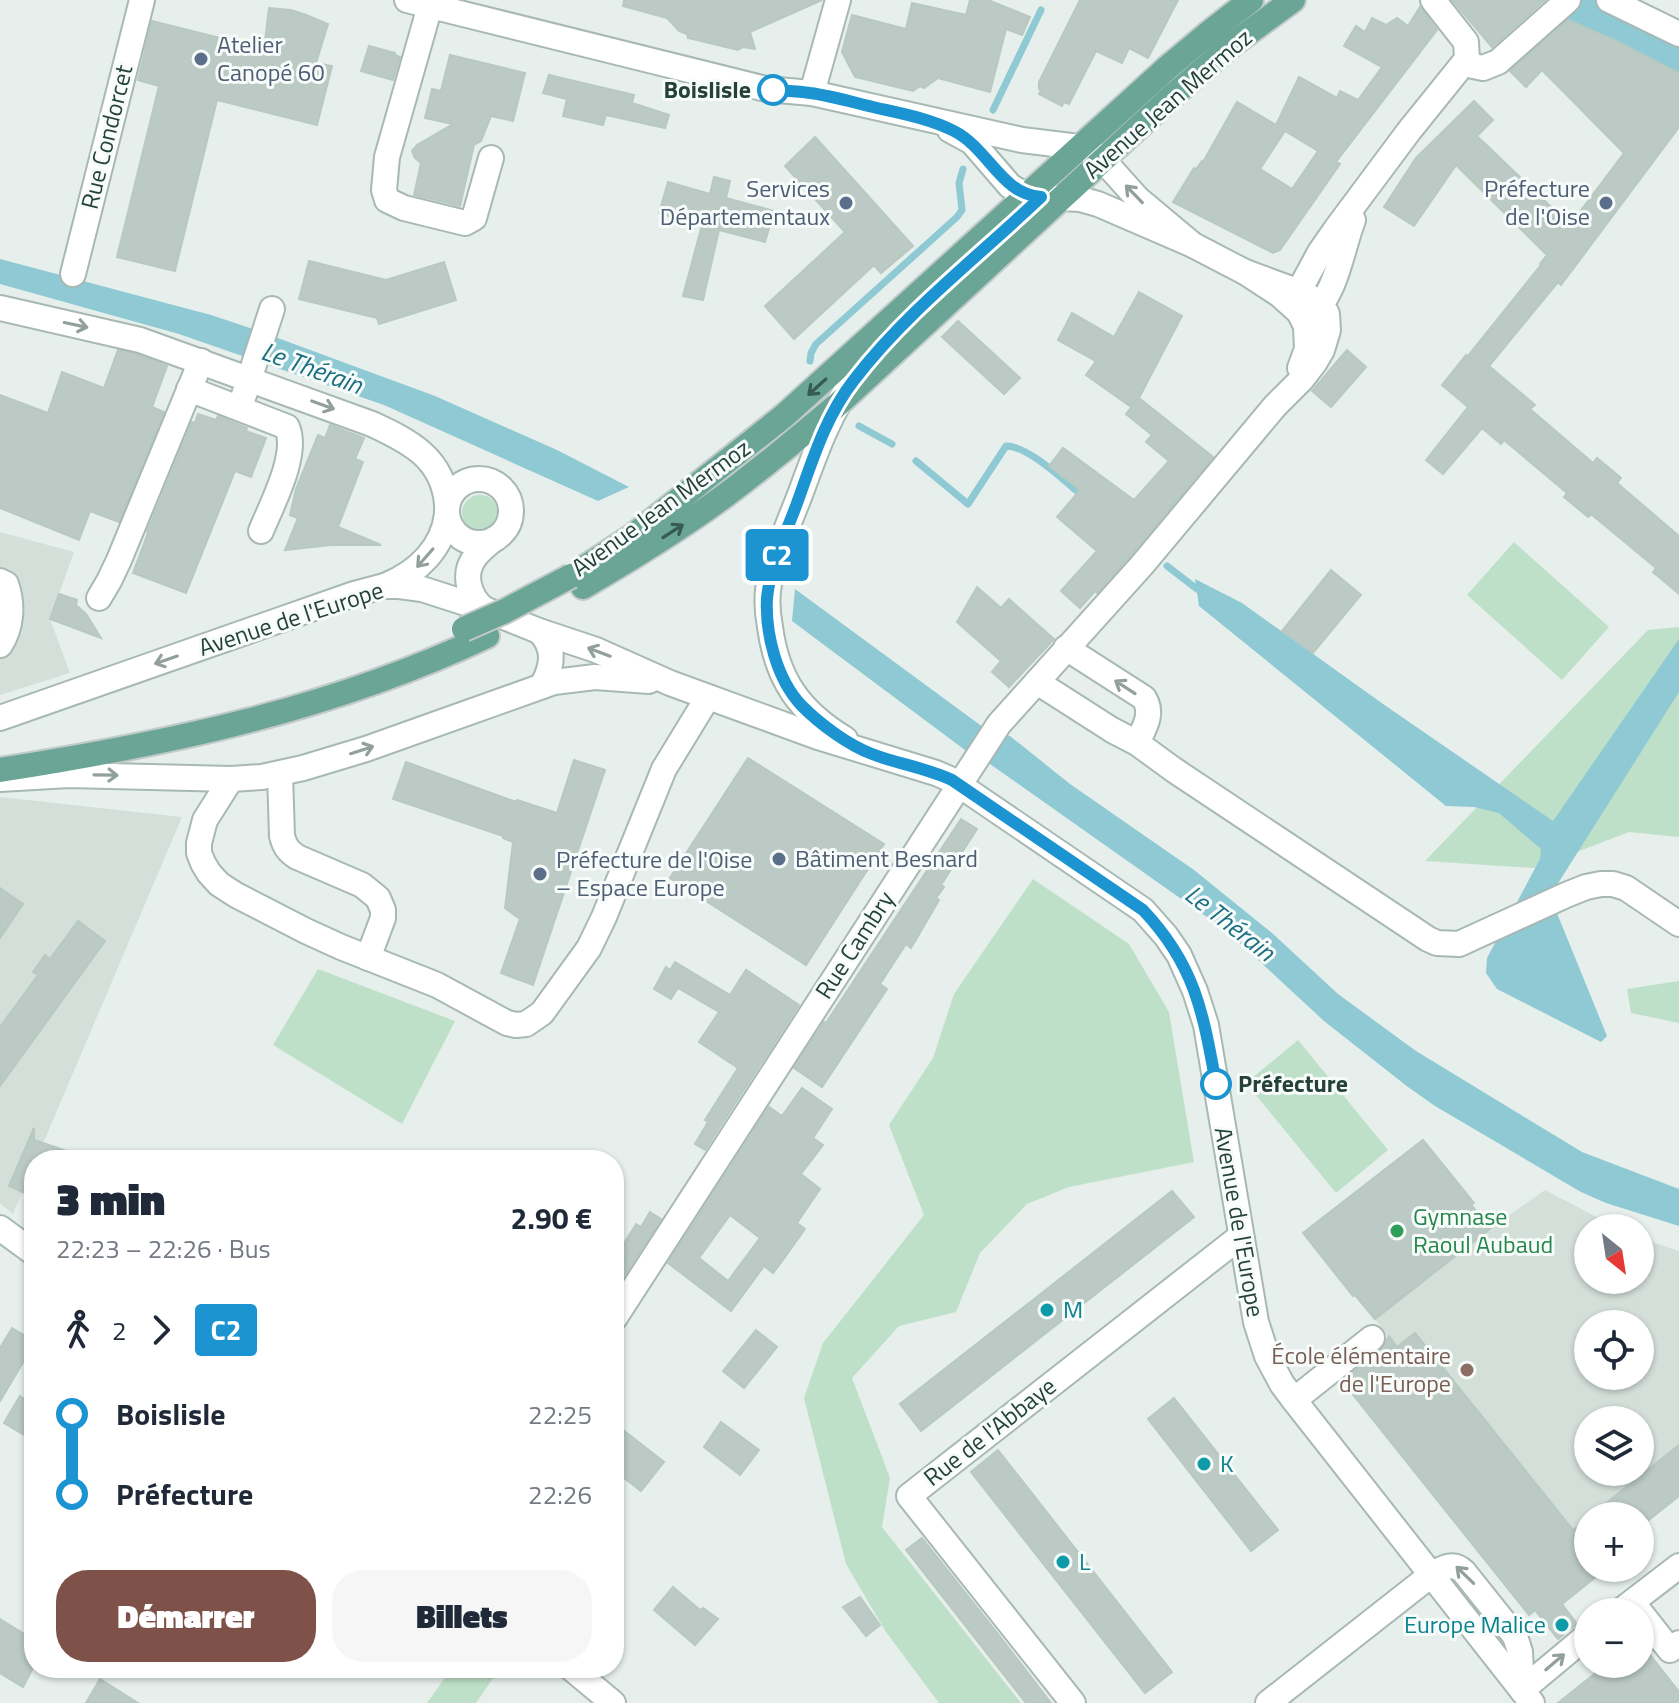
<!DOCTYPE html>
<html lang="fr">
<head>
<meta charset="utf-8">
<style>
  :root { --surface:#fff; --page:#f6f6f7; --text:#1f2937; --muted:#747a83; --accent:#7f5249 }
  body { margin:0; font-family:"Titillium Web",sans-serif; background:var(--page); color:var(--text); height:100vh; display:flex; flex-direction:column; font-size:30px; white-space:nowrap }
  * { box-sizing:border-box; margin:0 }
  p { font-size:26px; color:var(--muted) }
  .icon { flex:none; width:44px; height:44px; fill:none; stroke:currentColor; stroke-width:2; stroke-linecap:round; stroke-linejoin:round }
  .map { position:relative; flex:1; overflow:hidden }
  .panel { position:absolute; left:24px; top:1150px; width:600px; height:528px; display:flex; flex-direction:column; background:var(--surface); border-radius:32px; box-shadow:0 2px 6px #0004 }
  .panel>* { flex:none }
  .badge { padding:0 16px; border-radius:6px; font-size:28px; line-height:52px }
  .needle { width:52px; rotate:150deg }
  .fabs { position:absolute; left:1574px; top:1214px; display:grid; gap:16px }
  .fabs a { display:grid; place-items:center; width:80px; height:80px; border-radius:50%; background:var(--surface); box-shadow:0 2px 6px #0004; font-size:40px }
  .map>.badge { position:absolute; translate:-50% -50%; box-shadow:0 0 0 4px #fff }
  .legs { display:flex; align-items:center; gap:12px; height:88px; padding:0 32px; font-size:26px }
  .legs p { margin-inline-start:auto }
  .headline { display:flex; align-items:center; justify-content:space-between; height:136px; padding:0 32px }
  h1 { font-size:44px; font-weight:800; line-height:60px }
  .button { display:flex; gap:16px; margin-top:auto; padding:16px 32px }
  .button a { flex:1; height:92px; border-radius:32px; background:var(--accent); color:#fff; font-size:32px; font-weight:800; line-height:92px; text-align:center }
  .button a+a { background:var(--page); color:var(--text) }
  ul { padding:0 32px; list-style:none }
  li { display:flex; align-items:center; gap:28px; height:80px; font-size:30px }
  li i { display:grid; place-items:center; width:12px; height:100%; margin:0 10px; background:currentColor }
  li i::after { content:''; width:20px; height:20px; margin:-10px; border:6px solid; border-radius:50%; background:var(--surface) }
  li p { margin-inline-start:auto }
  li:first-child i { background:linear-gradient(#0000 50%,currentColor 0) }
  li:last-child i { background:linear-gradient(currentColor 50%,#0000 0) }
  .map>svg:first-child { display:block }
  .built { fill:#d4dfda; fill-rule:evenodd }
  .green { fill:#bfe0c8 }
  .water { fill:#8ec9d4 }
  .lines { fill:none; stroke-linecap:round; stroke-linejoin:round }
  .stream { stroke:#8ec9d4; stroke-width:7 }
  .river { stroke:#8ec9d4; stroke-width:42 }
  .building { fill:#bbcac4; stroke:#b8c9c2; stroke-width:2; fill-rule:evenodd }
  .minor-casing { stroke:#a8b8b2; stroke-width:28 }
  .major-casing { stroke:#c2cac8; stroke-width:28 }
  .minor { stroke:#fff; stroke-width:24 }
  .major { stroke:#6aa596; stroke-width:24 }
  .major-bridge-casing { stroke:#c2cac8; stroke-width:28; stroke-linecap:butt }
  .major-bridge { stroke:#6aa596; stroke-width:24 }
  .oneway { stroke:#92a09c }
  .oneway2 { stroke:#365b51 }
  .line-1-casing { stroke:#fff; stroke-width:18 }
  .line-1 { stroke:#1c94d2; stroke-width:12 }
  .service-dot { fill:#5c6f8a; stroke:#f7fbf9; stroke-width:3 }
  .stop-1-dot { fill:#fff; stroke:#1c94d2; stroke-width:4 }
  .leisure-dot { fill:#2e9e5b; stroke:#f7fbf9; stroke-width:3 }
  .culture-dot { fill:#0f9aa8; stroke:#f7fbf9; stroke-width:3 }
  .education-dot { fill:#8d6e63; stroke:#f7fbf9; stroke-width:3 }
  .labels { text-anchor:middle; stroke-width:6; stroke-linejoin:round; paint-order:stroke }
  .service-label { font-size:24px; fill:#4e5e75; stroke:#f7fbf9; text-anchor:start }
  .stop-label { font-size:24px; font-weight:bold; fill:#24423a; stroke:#f7fbf9; text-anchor:end }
  .street-label { font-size:24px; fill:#24423a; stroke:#f7fbf9 }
  .leisure-label { font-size:24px; fill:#27864d; stroke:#f7fbf9; text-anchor:start }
  .culture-label { font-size:24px; fill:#0d838f; stroke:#f7fbf9; text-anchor:start }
  .education-label { font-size:24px; fill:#785e54; stroke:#f7fbf9; text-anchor:end }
  .water-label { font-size:26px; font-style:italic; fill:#1c6f80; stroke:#f7fbf9 }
</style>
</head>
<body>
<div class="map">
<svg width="1679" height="1703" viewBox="0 0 1679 1703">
  <rect width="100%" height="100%" fill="#e6efeb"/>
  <g class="built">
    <path d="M0,532L74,552L50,619L70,673L0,695Z"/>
    <path d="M0,797L182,817L36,1160H34V1165L13,1214L0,1203Z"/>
    <path d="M1545,1190L1618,1228H1588V1280H1640V1238L1679,1251V1496L1640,1516H1588V1568H1607L1565,1601L1558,1592L1529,1615L1339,1376L1388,1337L1375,1319L1491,1228ZM1588,1324H1640V1376H1588ZM1588,1420H1640V1472H1588Z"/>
  </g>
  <g class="green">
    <circle cx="480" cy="513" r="18"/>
    <path d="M1514,542L1609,627L1562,680L1467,595Z"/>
    <path d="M1679,627V837L1629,832L1535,868L1425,861L1648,630Z"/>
    <path d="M1033,879L1129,944L1169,1012L1194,1162L1069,1187L1027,1204L980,1253L956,1312L899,1326L852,1378L890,1478L882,1527L1021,1703H939L886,1632L846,1564L804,1398L823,1343L924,1215L889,1125L933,1058L954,994Z"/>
    <path d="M318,969L455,1021L402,1124L273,1045Z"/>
    <path d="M1679,981V1023L1631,1013L1627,989Z"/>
    <path d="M1298,1040L1388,1150L1336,1193L1246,1083Z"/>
    <path d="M452,1668H500L476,1703H427Z"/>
  </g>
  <g class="water">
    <path d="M0,259L211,315L256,330L435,396L557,450L629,487L598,501L384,405L179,334L0,284Z"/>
    <path d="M1195,579L1242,603L1383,704L1553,821L1679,639V692L1550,896L1607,1036L1601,1042L1497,989L1486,973L1487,958L1540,859L1541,849L1499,813L1474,807L1446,806L1199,606Z"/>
    <path d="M795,589L991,733L1010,736L1070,784L1194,870L1272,933L1338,994L1416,1051L1582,1152L1679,1189V1226L1606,1203L1581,1192L1435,1106L1408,1087L1324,1021L1228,932L990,764L975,754L969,753L792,621Z"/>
  </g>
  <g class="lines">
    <g class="stream">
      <path d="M993,110L1041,10"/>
      <path d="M810,361L811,353L816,344L957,217L962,210L959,183L963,169"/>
      <path d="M859,426L892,444"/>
      <path d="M916,461L968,504L1006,446C1029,446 1065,482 1084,497"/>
      <path d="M1167,566L1197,589"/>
    </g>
    <path class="river" d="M1571,10L1679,52"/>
  </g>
  <g class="building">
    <path d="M624,0H822L750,32L755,49L743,47L738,50L688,38L687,34L679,31L667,18L623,6Z"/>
    <path d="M970,0H988L1030,17L1022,35L1006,29L990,92L938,78L924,88L920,86L913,91L855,77L842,52L852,15L906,29L912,3L966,15Z"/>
    <path d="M1080,0H1178L1148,58L1129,48L1122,63L1096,51L1069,104L1064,102L1062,106L1039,94L1041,90L1039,89V82Z"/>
    <path d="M1452,0H1545L1492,47Z"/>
    <path d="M1420,7L1437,30L1336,162L1340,164L1280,250L1273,253L1173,202L1194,168L1196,169L1202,161L1203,162L1237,102L1276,125L1299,77L1337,98L1340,91L1358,100L1382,67L1344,46L1356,26L1365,32L1372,18L1386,25L1397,18L1408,26ZM1285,131L1318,151L1292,189L1260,169Z"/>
    <path d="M269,8L291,10L306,15L328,24L316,63L332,66L317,125L217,100L175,271L117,257L159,86L138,80L152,21L264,49Z"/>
    <path d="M1568,20L1616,41L1679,73V127L1561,285L1558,282L1489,366L1535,405L1530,409L1593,463L1597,458L1621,478L1617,483L1679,536V594L1653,572L1656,568L1591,514L1588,517L1564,497L1567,493L1504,440L1501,444L1482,428L1443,474L1426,460L1468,407L1442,385L1466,355L1468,356L1541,265L1540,264L1547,255L1456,165L1414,226L1384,207L1416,158L1474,101L1493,120L1477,136L1570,225L1624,153L1542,70L1526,87L1510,71Z"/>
    <path d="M369,46L395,53V55L400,57L393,80L361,71Z"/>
    <path d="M450,55L525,73L513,121L491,116L481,141L474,145L460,206L414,195L421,163L415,158L412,151L417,145L453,124L425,118L432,89L441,91Z"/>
    <path d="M549,75L634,95L632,103L669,115L665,128L606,115L603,125L563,116L567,99L543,93Z"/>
    <path d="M815,137L913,246L881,273L874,265L794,339L765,306L845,232L785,166Z"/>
    <path d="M714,177L730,181L726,198L774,211L765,242L719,230L703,300L683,296L702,225L659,213L668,182L710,194Z"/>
    <path d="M309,261L386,280L444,262L456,300L379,324L377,318L299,299Z"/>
    <path d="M1139,292L1182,316L1140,396L1131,407L1086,375L1096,361L1058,340L1072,313L1114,337Z"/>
    <path d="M958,321L1020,378L1004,394L942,337Z"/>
    <path d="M118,350L136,354L167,366L152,407L164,412L119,522L90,511L79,540L0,508V395L48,413L62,372L104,388Z"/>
    <path d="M1347,350L1366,367L1331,407L1312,391Z"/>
    <path d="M1139,398L1213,457L1131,555L1097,593L1095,591L1080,608L1061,591L1097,551L1057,517L1080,490L1049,466L1063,448L1134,500L1169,461L1146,442L1152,435L1126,414Z"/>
    <path d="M198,414L216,420L218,416L247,428L246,431L266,438L251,477L235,471L186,593L133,573L148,533L147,532L192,422L195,423Z"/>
    <path d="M330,425L364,438L355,459L363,462L338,527L381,545H331L285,550L298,518L290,515L296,489L318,435L325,438Z"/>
    <path d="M1331,570L1361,595L1313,653L1282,631Z"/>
    <path d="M977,587L1001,608L1009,599L1054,639L1009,687L992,672L1001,661L957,622Z"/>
    <path d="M59,594L77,600L76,605L86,614L101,638L50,619Z"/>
    <path d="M748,758L884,844L806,965L670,878Z"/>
    <path d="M574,760L605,770L533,985L501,973L520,919L505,908L513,842L503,838V836L393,799L406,762L516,802L517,800L557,813Z"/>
    <path d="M961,819L977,829L941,885L944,887L936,898L939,900L911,948L906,944L880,984L887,989L822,1087L794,1068L824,1022L826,1023Z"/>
    <path d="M0,888L23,904L0,938Z"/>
    <path d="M78,921L105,941L0,1086V1027L38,975L33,972L45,955L50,959Z"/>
    <path d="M675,962L730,995L746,970L799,1005L705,1150L695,1144L708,1122L705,1120L738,1068L699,1042L719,1012L678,988L671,999L654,989L666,967L670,970Z"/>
    <path d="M802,1088L832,1109L813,1138L823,1145L801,1174L820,1189L797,1223L805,1229L780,1264L773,1273L764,1266L731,1311L668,1263L769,1107L782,1116ZM730,1215L760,1238L728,1281L699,1258Z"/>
    <path d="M34,1128V1140L84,1157L83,1160H34V1197L9,1186Z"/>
    <path d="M1423,1140L1474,1203L1471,1205L1491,1228L1375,1319L1355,1295L1353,1296L1303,1233Z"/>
    <path d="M1172,1191L1194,1217L921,1431L900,1404Z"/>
    <path d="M650,1212L661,1219L614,1291V1260L636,1224L641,1227Z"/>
    <path d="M12,1328L34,1341V1344L0,1401V1348Z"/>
    <path d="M756,1330L777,1347L744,1388L723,1371Z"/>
    <path d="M1415,1333L1573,1530L1588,1518V1568H1607L1562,1604L1577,1624L1558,1639L1535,1610L1529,1615L1342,1381L1381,1350L1389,1336L1397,1347Z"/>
    <path d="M20,1396L34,1405V1441L4,1423Z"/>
    <path d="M1174,1398L1278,1530L1251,1551L1148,1419Z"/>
    <path d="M721,1422L759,1450L740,1475L704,1447Z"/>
    <path d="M623,1430L664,1462L641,1491L614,1470V1442Z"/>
    <path d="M1679,1445V1496L1640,1527V1516H1590Z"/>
    <path d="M998,1450L1172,1672L1145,1693L971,1472Z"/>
    <path d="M922,1538L998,1634L1051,1703H1026L906,1550Z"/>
    <path d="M673,1587L700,1610L703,1608L718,1619L695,1645L654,1610Z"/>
    <path d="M860,1597L880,1625L866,1636L843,1607Z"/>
    <path d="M0,1619L34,1640V1666L23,1687L0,1673Z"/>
    <path d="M1640,1642L1679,1692V1703H1558L1607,1664H1640Z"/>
    <path d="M100,1679L138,1703H86Z"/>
  </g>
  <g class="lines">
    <defs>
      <g id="minor">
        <path d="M407,0L766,89L812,93L1022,140L1079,147L1091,151L1103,160L1138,199L1193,245"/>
        <path d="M1609,0L1679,34"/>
        <path d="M430,6L387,157L384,190L387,200L404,208L465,223L474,218L491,158"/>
        <path d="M1464,64L1483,68L1498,62L1568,0"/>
        <path d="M812,93L838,0"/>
        <path d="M950,130L972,142L1010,186L1022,193L1041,197L1080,199L1098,204L1193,245L1245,272L1280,295L1299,312L1306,326L1307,349L1300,368"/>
        <path d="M73,274L142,0"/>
        <path d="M1292,304L1320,252L1336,229L1409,131L1467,59L1466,42L1433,0"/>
        <path d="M0,308L140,340L372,424C409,441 443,458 447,504"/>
        <path d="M1312,313C1336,296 1342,248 1353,220"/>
        <path d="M189,389L287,427C299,454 272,504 261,531"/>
        <path d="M244,395L272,309"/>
        <circle cx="479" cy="511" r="32"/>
        <path d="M0,581L6,584C13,604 12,627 0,645"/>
        <path d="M387,585C418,572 443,548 447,514"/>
        <path d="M99,598L109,581L119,560L201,361"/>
        <path d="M484,609C469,597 462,574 475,557C480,550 487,545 494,539"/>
        <path d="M539,631C556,648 553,666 542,686"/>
        <path d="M1066,648L1144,698C1154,714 1144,728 1137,743"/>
        <path d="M1037,682L1112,730L1137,743L1174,770L1428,939L1437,943L1459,944L1566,895L1586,887L1601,884H1613L1626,888L1679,924"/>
        <path d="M0,718L354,594L384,586H399L422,589L484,609L539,631L596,650L670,683L818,737L936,773L952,780L1143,910L1166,936L1179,955L1195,991L1206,1025L1256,1322L1267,1356L1282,1384L1294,1400L1532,1703"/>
        <path d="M845,739C800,712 777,680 770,627C767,611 766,595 770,579C777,549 790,521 801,492C815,454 828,416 852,382C898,320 961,272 1017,220"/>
        <path d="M280,774L282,836C285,847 288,851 297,857L362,885L378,898L383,910V918L368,958"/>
        <path d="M0,779L69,775L231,779L262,777L303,768L366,749L554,682L595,677L649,681"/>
        <path d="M231,779L205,820L199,843V853L203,863L209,873L219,884L236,895L306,931L341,947L437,985L507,1023L516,1025L526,1024L542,1013L589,948L604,917L664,769L708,697"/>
        <path d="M0,1228L34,1253"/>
        <path d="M614,1319L999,724L1142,565L1275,406L1302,379L1315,362L1322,350L1328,330L1327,314L1321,304L1305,294L1245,272"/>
        <path d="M1294,1400L1372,1338"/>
        <path d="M1619,1612L1679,1566"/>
        <path d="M1640,1612L1670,1650L1679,1643"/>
        <path d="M571,1668L613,1703"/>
        <path d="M1522,1690L1588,1635"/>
        <path d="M1073,1703L909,1496L1241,1236"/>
        <path d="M1268,1703L1431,1575C1443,1568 1453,1561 1464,1572L1515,1636L1520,1652L1522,1690"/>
      </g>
      <g id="major">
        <path d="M584,568L633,536L785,415L1167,68L1210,32L1251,0"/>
        <path d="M583,587C629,560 675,532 719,500C759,471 797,439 835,407L1170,98L1229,47L1293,0"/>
        <path d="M0,770C167,744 333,709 487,636"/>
      </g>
    </defs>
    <use href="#minor" class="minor-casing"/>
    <use href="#major" class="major-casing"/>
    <use href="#minor" class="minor"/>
    <use href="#major" class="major"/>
    <defs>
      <path id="major-bridge" d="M464,629L505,611L571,576"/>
    </defs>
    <use href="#major-bridge" class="major-bridge-casing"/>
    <use href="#major-bridge" class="major-bridge"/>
  </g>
  <defs><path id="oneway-shaft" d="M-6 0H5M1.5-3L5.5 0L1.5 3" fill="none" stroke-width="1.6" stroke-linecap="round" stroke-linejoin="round" transform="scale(2)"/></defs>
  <g class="oneway">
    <use href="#oneway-shaft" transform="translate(1134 194) rotate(-134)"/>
    <use href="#oneway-shaft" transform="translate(76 325) rotate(12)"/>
    <use href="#oneway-shaft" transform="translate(323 405) rotate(20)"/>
    <use href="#oneway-shaft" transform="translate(425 558) rotate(131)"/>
    <use href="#oneway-shaft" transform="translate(599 652) rotate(-159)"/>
    <use href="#oneway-shaft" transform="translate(166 660) rotate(161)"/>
    <use href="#oneway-shaft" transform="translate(1125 687) rotate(-147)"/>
    <use href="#oneway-shaft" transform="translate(362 750) rotate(-18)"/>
    <use href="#oneway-shaft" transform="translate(106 775) rotate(1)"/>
    <use href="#oneway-shaft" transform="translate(1465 1575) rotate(-136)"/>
    <use href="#oneway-shaft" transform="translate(1555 1662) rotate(-40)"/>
  </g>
  <g class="oneway2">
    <use href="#oneway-shaft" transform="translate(817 387) rotate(138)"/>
    <use href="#oneway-shaft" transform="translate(673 531) rotate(-33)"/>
  </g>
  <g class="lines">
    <defs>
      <path id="line-1" d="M773,90C786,91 798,91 810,93C833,96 855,103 877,108C904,114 930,119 954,131C989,149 1001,194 1041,197C978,257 907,311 854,380C825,417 812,462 796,506C785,535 770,567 767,598C765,634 777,680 802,706C820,724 848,745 872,754C898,764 927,768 952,780L1143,910C1195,965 1203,1012 1216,1084"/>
    </defs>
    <use href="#line-1" class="line-1-casing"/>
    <use href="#line-1" class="line-1"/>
  </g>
  <g class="service-dot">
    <circle cx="201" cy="59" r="8"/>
    <circle cx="846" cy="203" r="8"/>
    <circle cx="1606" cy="203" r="8"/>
    <circle cx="779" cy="859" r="8"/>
    <circle cx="540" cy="874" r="8"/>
  </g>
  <g class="stop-1-dot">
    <circle cx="773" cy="90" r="14"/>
    <circle cx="1216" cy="1084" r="14"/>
  </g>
  <circle class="leisure-dot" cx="1397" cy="1231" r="8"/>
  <g class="culture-dot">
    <circle cx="1047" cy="1310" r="8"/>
    <circle cx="1204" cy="1464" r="8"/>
    <circle cx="1063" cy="1562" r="8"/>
    <circle cx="1562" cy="1625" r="8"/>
  </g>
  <circle class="education-dot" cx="1467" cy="1370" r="8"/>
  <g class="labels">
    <g class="service-label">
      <text x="217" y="53">Atelier<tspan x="217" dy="28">Canopé 60</tspan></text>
      <text x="830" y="197" text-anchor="end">Services<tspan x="830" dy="28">Départementaux</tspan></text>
      <text x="1590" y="197" text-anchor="end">Préfecture<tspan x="1590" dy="28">de l'Oise</tspan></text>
      <text x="795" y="867">Bâtiment Besnard</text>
      <text x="556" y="868">Préfecture de l'Oise<tspan x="556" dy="28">– Espace Europe</tspan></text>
    </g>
    <g class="stop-label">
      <text x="751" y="98">Boislisle</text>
      <text x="1238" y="1092" text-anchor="start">Préfecture</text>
    </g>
    <g class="street-label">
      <text transform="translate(1168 104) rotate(-41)" y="8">Avenue Jean Mermoz</text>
      <text transform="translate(107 137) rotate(-76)" y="8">Rue Condorcet</text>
      <text transform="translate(661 508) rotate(-36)" y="8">Avenue Jean Mermoz</text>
      <text transform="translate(291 619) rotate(-18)" y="8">Avenue de l'Europe</text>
      <text transform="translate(855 945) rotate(-57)" y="8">Rue Cambry</text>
      <text transform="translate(1239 1222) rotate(80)" y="8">Avenue de l'Europe</text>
      <text transform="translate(990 1432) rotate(-38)" y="8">Rue de l'Abbaye</text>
    </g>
    <g class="leisure-label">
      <text x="1413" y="1225">Gymnase<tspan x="1413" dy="28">Raoul Aubaud</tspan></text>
    </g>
    <g class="culture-label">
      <text x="1063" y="1318">M</text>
      <text x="1220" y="1472">K</text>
      <text x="1079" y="1570">L</text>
      <text x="1546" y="1633" text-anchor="end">Europe Malice</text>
    </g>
    <g class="education-label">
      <text x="1451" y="1364">École élémentaire<tspan x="1451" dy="28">de l'Europe</tspan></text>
    </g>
    <g class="water-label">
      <text transform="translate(312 368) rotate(20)" y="9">Le Thérain</text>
      <text transform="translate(1230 923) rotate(38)" y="9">Le Thérain</text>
    </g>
  </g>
</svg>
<div class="fabs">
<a><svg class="needle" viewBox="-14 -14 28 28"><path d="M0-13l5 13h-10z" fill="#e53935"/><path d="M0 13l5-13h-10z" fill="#747a83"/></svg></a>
<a><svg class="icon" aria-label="locate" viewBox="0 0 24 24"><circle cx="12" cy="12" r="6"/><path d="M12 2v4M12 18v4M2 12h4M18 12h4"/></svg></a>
<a><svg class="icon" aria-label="layers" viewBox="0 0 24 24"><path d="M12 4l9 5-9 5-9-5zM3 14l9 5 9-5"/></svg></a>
<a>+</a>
<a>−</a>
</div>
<b class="badge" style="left:777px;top:555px;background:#1c94d2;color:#fff">C2</b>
<section class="panel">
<div class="headline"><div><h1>3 min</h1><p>22:23 – 22:26 · Bus</p></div><b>2.90 €</b></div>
<div class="legs"><svg class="icon" aria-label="walk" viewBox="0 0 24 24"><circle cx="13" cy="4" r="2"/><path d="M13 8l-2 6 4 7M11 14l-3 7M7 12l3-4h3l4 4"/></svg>2<svg class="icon" aria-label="forward" viewBox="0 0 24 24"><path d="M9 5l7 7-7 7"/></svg><b class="badge" style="background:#1c94d2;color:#fff">C2</b></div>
<ul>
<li><i style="color:#1c94d2"></i><b>Boislisle</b><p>22:25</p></li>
<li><i style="color:#1c94d2"></i><b>Préfecture</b><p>22:26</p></li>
</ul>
<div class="button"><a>Démarrer</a><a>Billets</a></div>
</section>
</div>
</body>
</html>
